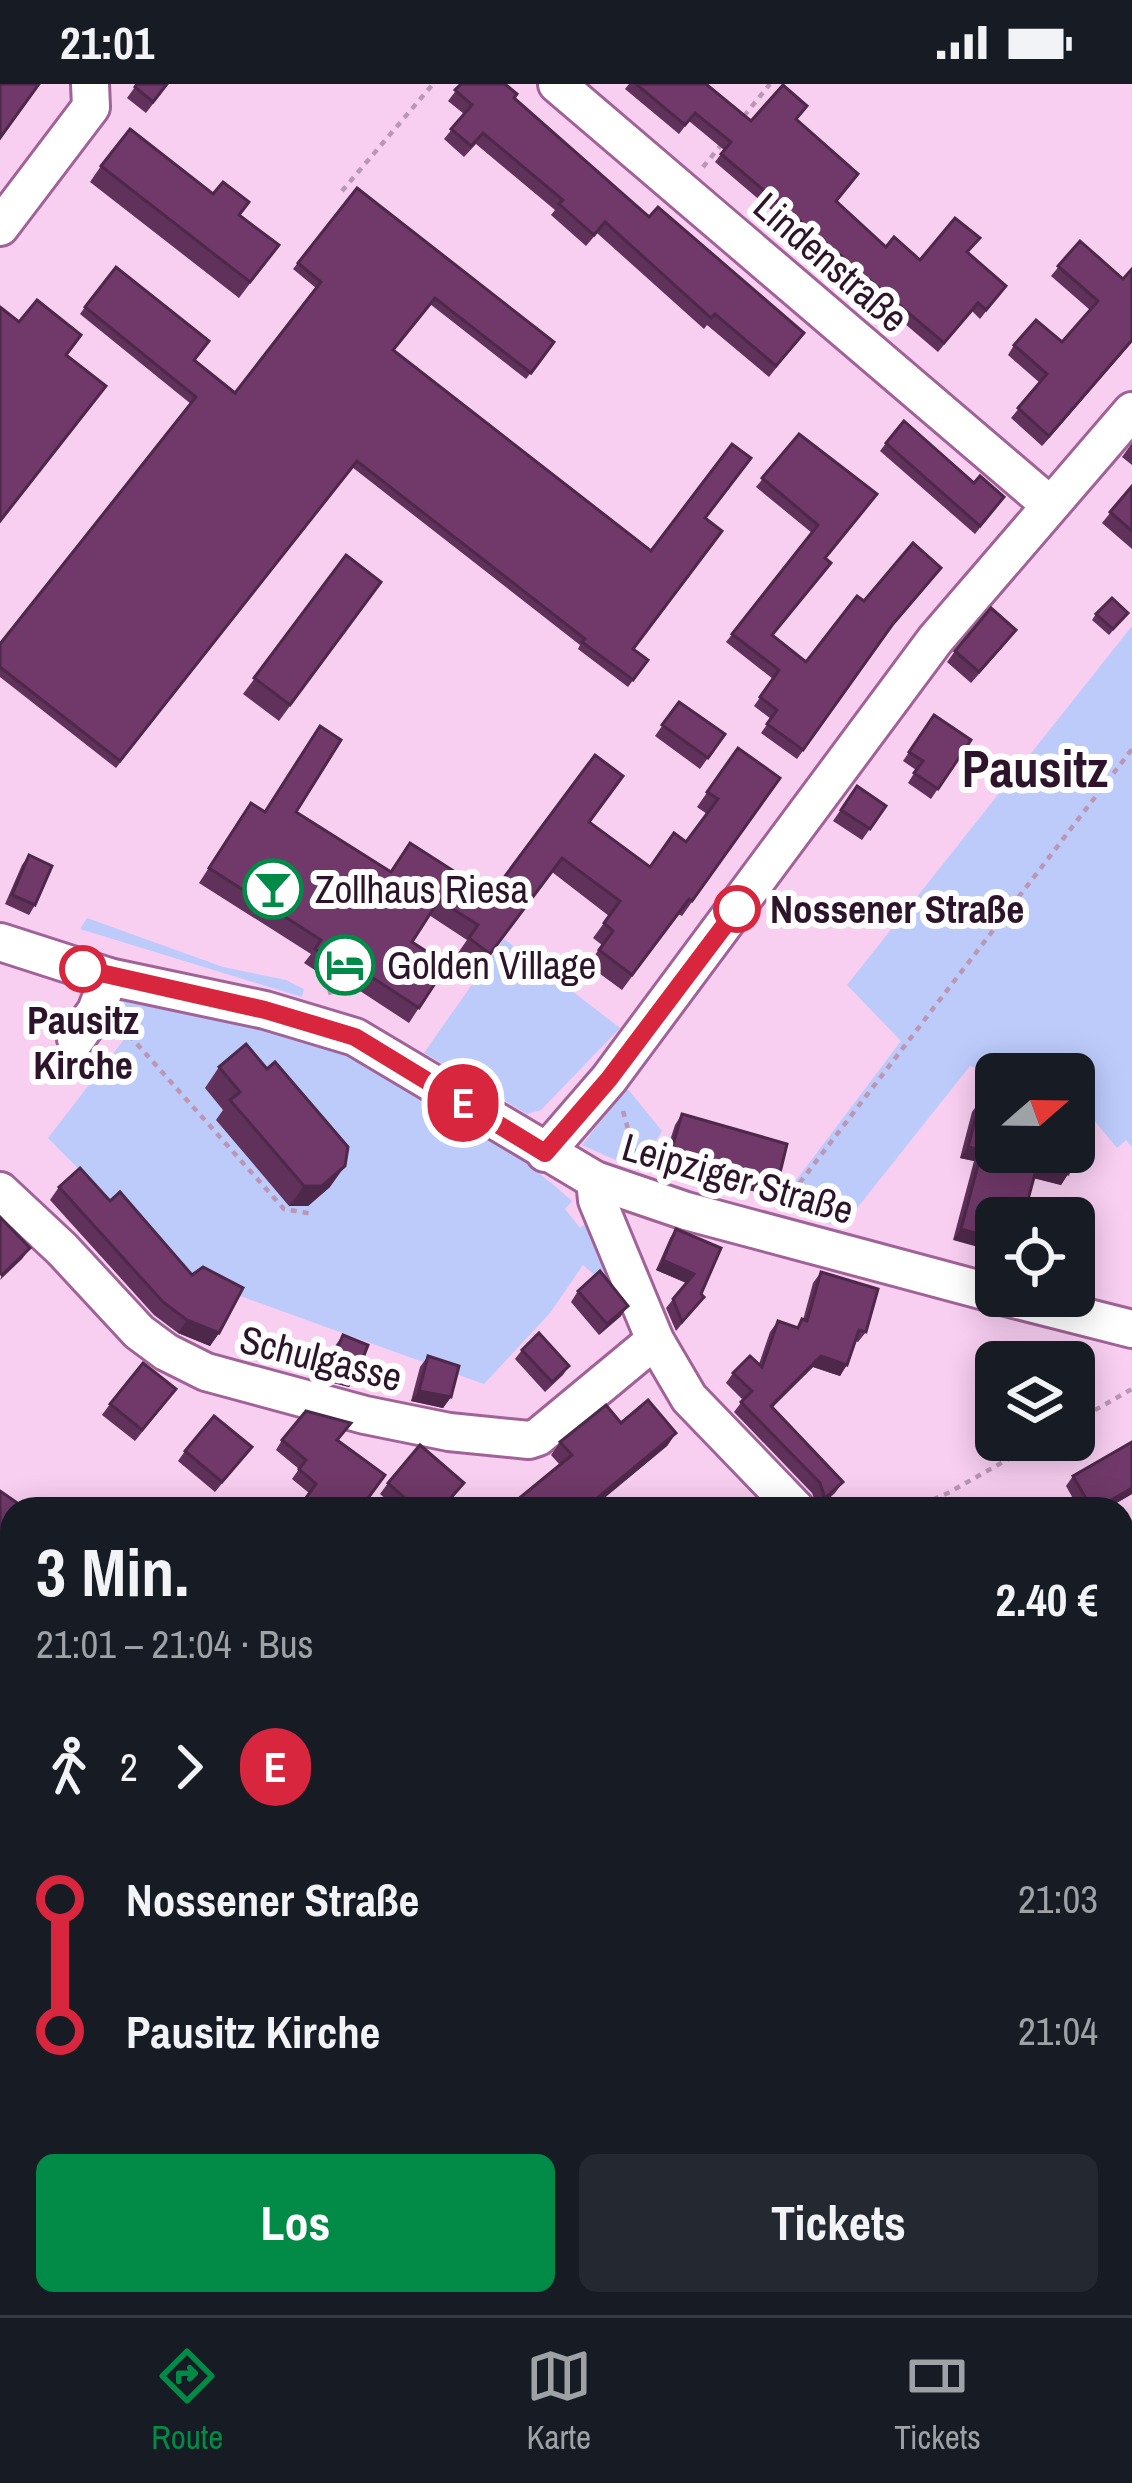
<!DOCTYPE html>
<html lang="de">
<head>
<meta charset="utf-8">
<style>
  :root { --surface:#171b24; --page:#242831; --text:#f1f3f6; --muted:#9ea1a6; --line:#363941; --accent:#028a47 }
  body { margin:0; font-family:"Archivo Narrow",sans-serif; background:var(--page); color:var(--text); height:100vh; display:flex; flex-direction:column; font-size:45px; white-space:nowrap }
  * { box-sizing:border-box; margin:0 }
  p { font-size:39px; color:var(--muted) }
  .icon { flex:none; width:66px; height:66px; fill:none; stroke:currentColor; stroke-width:2; stroke-linecap:round; stroke-linejoin:round }
  .map { position:relative; flex:1; overflow:hidden }
  .side { position:absolute; left:0px; top:1413px; width:1134px; height:819px; display:flex; flex-direction:column; background:var(--surface); border-radius:36px 36px 0 0; box-shadow:0 6px 30px #0003 }
  .side>* { flex:none }
  .badge { padding:0 24px; border-radius:39px; font-size:42px; line-height:78px }
  .needle { width:78px; rotate:70deg }
  .controls { position:absolute; left:975px; top:969px; display:grid; gap:24px }
  .controls a { display:grid; place-items:center; width:120px; height:120px; border-radius:18px; background:var(--surface); box-shadow:0 6px 30px #0003; font-size:60px }
  .map>.badge { position:absolute; translate:-50% -50%; box-shadow:0 0 0 6px #fff }
  .legs { display:flex; align-items:center; gap:18px; height:132px; padding:0 36px; font-size:39px }
  .legs p { margin-inline-start:auto }
  .headline { display:flex; align-items:center; justify-content:space-between; height:204px; padding:0 36px }
  h1 { font-size:66px; font-weight:700; line-height:90px }
  .action { display:flex; gap:24px; margin-top:auto; padding:24px 36px }
  .action a { flex:1; height:138px; border-radius:18px; background:var(--accent); color:#fff; font-size:48px; font-weight:700; line-height:138px; text-align:center }
  .action a+a { background:var(--page); color:var(--text) }
  ul { padding:0 36px; list-style:none }
  li { display:flex; align-items:center; gap:42px; height:132px; font-size:45px }
  li i { display:grid; place-items:center; width:18px; height:100%; margin:0 15px; background:currentColor }
  li i::after { content:''; width:30px; height:30px; margin:-15px; border:9px solid; border-radius:50%; background:var(--surface) }
  li p { margin-inline-start:auto }
  li:first-child i { background:linear-gradient(#0000 50%,currentColor 0) }
  li:last-child i { background:linear-gradient(currentColor 50%,#0000 0) }
  .status { display:flex; justify-content:space-between; align-items:center; height:84px; padding:0 60px; background:var(--surface); direction:ltr }
  .status svg { height:33px; fill:currentColor }
  .dock { display:flex; justify-content:space-around; align-items:center; height:168px; border-top:3px solid var(--line); background:var(--surface); font-size:33px; color:var(--muted) }
  .dock a { display:grid; justify-items:center; gap:6px }
  .dock .on { color:var(--accent) }
  .map>svg:first-child { display:block }
  .green { fill:#bdcbfb }
  .lines { fill:none; stroke-linecap:round; stroke-linejoin:round }
  .minor-casing { stroke:#a16298; stroke-width:42 }
  .path { stroke:#bb96b5; stroke-width:4.5; stroke-dasharray:6 6; stroke-linecap:butt }
  .minor { stroke:#fff; stroke-width:36 }
  .wall { fill:#60315a }
  .shaded-wall { fill:#4e284a }
  .building { fill:#703969; stroke:#4e284a; stroke-width:3 }
  .line-1-casing { stroke:#fff; stroke-width:27 }
  .line-1 { stroke:#d7263d; stroke-width:18 }
  .stop-1-dot { fill:#fff; stroke:#d7263d; stroke-width:6 }
  .labels { text-anchor:middle; stroke-width:12; stroke-linejoin:round; paint-order:stroke }
  .street-label { font-size:39px; fill:#2d142a; stroke:#fefefe }
  .poi-label { font-size:39px; fill:#2d142a; stroke:#fefefe; text-anchor:start }
  .stop-label { font-size:39px; font-weight:bold; fill:#2d142a; stroke:#fefefe; text-anchor:start }
  .district-label { font-size:51px; font-weight:bold; fill:#2d142a; stroke:#fefefe }
</style>
</head>
<body>
<div class="status"><b>21:01</b><svg viewBox="0 0 49 12"><path d="M0 12V9h3v3zM5 12V6h3v6zM10 12V3h3v9zM15 12V0h3v12zM26 1h20v11H26zM47 4h2v5h-2z"/></svg></div>
<div class="map">
<svg width="1132" height="2231" viewBox="0 0 1132 2231">
  <rect width="100%" height="100%" fill="#f8cef1"/>
  <g class="green">
    <path d="M1132,542V1063L1126,1056L1117,1064L1074,1012V990H997L970,982L842,1143L794,1129L795,1115L785,1111L901,957L847,901Z"/>
    <path d="M87,834L223,883L286,896L304,905L302,913L80,845Z"/>
    <path d="M504,855L620,944L541,1026L527,1030L424,969Z"/>
    <path d="M115,914C191,922 286,942 356,975C378,985 399,1000 420,1012C474,1044 526,1075 572,1117L565,1125L580,1144L589,1137L630,1222L583,1181L550,1229L484,1300L185,1192L48,1054L139,936L113,919Z"/>
    <path d="M627,1004L662,1047L638,1086L582,1061Z"/>
    <path d="M1132,1440V1714L1122,1708V1455Z"/>
    <path d="M12,1909V2220H395L407,2231H0V1915Z"/>
  </g>
  <g class="lines">
    <defs>
      <g id="minor">
        <path d="M557,0L1050,421"/>
        <path d="M0,143L91,23L90,0"/>
        <path d="M0,858L109,893L265,926L355,953L595,1096L686,1127L996,1210"/>
        <path d="M76,955L96,927L109,893"/>
        <path d="M545,1069L609,995L935,556L1132,327"/>
        <path d="M595,1096L597,1116L655,1256L689,1314L796,1425"/>
        <path d="M0,1107L62,1165L139,1248L166,1268L206,1288L365,1331L449,1348L529,1356L538,1353L655,1256"/>
        <path d="M1002,1212L1132,1245"/>
        <path d="M1122,1724L1132,1731"/>
      </g>
    </defs>
    <use href="#minor" class="minor-casing"/>
    <g class="path">
      <path d="M744,32L770,0"/>
      <path d="M703,83L722,60"/>
      <path d="M342,107L433,0"/>
      <path d="M328,909L352,902"/>
      <path d="M121,942L284,1125L313,1130"/>
      <path d="M623,1027L636,1074"/>
      <path d="M785,1118L1132,665"/>
      <path d="M1074,1338L1132,1305"/>
      <path d="M911,1425L948,1409L1042,1356"/>
      <path d="M1122,1570L1132,1557"/>
      <path d="M0,2123L12,2129"/>
      <path d="M114,2220L125,2231"/>
    </g>
    <use href="#minor" class="minor"/>
  </g>
  <g class="wall">
    <path d="M137,0H168L146,29L127,14Z"/>
    <path d="M461,0L514,14L649,133L804,249L769,293L707,241L704,245L597,149L586,162L551,131L555,126L476,60L464,73L444,55L464,30L448,17Z"/>
    <path d="M629,0H706L751,37L797,36L852,99L837,117L886,163L920,176L968,168L1006,202L980,235L972,227L938,268L715,78L724,66L689,37L679,50L625,5Z"/>
    <path d="M101,82L249,118L239,131L267,177L239,214L90,98Z"/>
    <path d="M357,104L554,258L526,295L430,220L393,266L651,467L705,434L633,565L648,576L628,603L578,565L580,561L352,383L116,684L0,593V560L191,320L80,230L85,223L194,277L235,309L316,204L293,185Z"/>
    <path d="M1080,157L1132,258L1042,362L1011,334L1040,299L1008,271L1014,261L1062,258L1090,226L1051,192Z"/>
    <path d="M799,350L826,475L772,551L806,578L864,517L935,492L887,548L797,675L761,649L771,635L754,622L773,595L726,558L812,449L756,403Z"/>
    <path d="M886,359L974,399L1004,413L975,450L880,367Z"/>
    <path d="M1132,359V381L1122,373Z"/>
    <path d="M1132,402V465L1102,439Z"/>
    <path d="M346,471L381,498L279,637L243,610Z"/>
    <path d="M1128,529L1109,551L1092,536L1096,530Z"/>
    <path d="M1008,557L971,599L947,578L955,567Z"/>
    <path d="M679,618L725,650L700,685L655,652Z"/>
    <path d="M934,631L971,656L931,715L908,699L916,686L903,677Z"/>
    <path d="M738,664L780,694L682,832L678,830L622,906L588,881L602,861L593,854L609,832L552,788L480,885L458,869L467,856L429,831L412,858L447,881L409,939L328,886L324,892L304,879L311,870L199,799L241,734L265,727L296,728L391,788L491,811L589,738L650,783L686,758L707,730L697,723Z"/>
    <path d="M857,702L886,722L862,756L833,737Z"/>
    <path d="M29,771L35,821L29,831L5,820L22,781Z"/>
    <path d="M219,983L267,985L330,1103L308,1122H289L216,1036L223,1026L205,1004Z"/>
    <path d="M980,1017L1068,1090L1061,1101L1034,1094L953,1156L974,1077L960,1074L972,1028Z"/>
    <path d="M682,1030L777,1101L770,1112L662,1081L675,1041Z"/>
    <path d="M59,1103L219,1249L210,1262L178,1249L154,1231L50,1116Z"/>
    <path d="M676,1145L704,1213L676,1247L666,1224L686,1199L656,1186L670,1154Z"/>
    <path d="M821,1188L866,1248L858,1258L855,1257L840,1292L813,1283L772,1323L843,1398L835,1409L818,1425L812,1409L734,1328L743,1316L726,1299L733,1289L759,1280L770,1248L778,1237L796,1244L803,1236L813,1199Z"/>
    <path d="M578,1207L621,1232L599,1251L571,1218Z"/>
    <path d="M343,1251L356,1292L349,1303L322,1296L335,1262Z"/>
    <path d="M522,1266L569,1282L563,1291L545,1308L515,1275Z"/>
    <path d="M428,1272L451,1313L443,1324L411,1317L420,1283Z"/>
    <path d="M168,1316L135,1357L102,1331L110,1320Z"/>
    <path d="M621,1339L676,1349L667,1362L591,1425H508L560,1381L551,1371L560,1358Z"/>
    <path d="M282,1356H338L385,1391L309,1409L292,1395L299,1385L276,1366Z"/>
    <path d="M252,1363L215,1408L178,1377L185,1367Z"/>
    <path d="M1073,1392L1132,1410L1106,1425H1079L1066,1402Z"/>
    <path d="M388,1399H464L442,1425H397L380,1410Z"/>
  </g>
  <g class="shaded-wall">
    <path d="M1132,256V258L1042,362L1049,352Z"/>
    <path d="M968,1063L982,1066L974,1077L960,1074Z"/>
    <path d="M670,1070L777,1101L770,1112L662,1081Z"/>
    <path d="M345,1082L330,1103L308,1122H289L304,1102Z"/>
    <path d="M1037,1082L1068,1090L1061,1101L1029,1093Z"/>
    <path d="M961,1145L996,1155V1168L953,1156Z"/>
    <path d="M30,1164L22,1175L0,1196L2,1191Z"/>
    <path d="M663,1176L694,1190L687,1199L656,1186Z"/>
    <path d="M628,1222L621,1232L599,1251L607,1240Z"/>
    <path d="M187,1236L219,1249L210,1262L178,1249Z"/>
    <path d="M821,1272L847,1281L840,1292L813,1283L764,1332L771,1322Z"/>
    <path d="M329,1285L356,1292L349,1303L322,1296Z"/>
    <path d="M419,1307L451,1313L443,1324L411,1317Z"/>
    <path d="M676,1349L667,1362L591,1425H584Z"/>
    <path d="M1132,1404V1410L1106,1425H1096Z"/>
  </g>
  <g class="building">
    <path d="M0,0H39L0,54Z"/>
    <path d="M137,0H167L153,18L135,3Z"/>
    <path d="M461,0H505L517,10L514,14L649,133L658,123L804,249L776,282L715,230L711,234L605,138L594,151L559,120L563,116L483,49L471,62L451,45L472,21L455,6Z"/>
    <path d="M636,0H706L751,37L783,1L807,22L796,35L858,90L836,117L886,163L894,153L920,176L955,134L980,154L967,168L1006,202L986,226L978,219L944,259L721,70L731,58L695,29L685,41Z"/>
    <path d="M130,45L213,110L223,98L249,118L239,131L279,161L250,198L101,82Z"/>
    <path d="M357,104L554,258L531,289L435,214L393,266L651,467L732,360L751,374L705,434L722,447L633,565L648,576L633,596L582,558L585,555L357,377L120,677L0,583V560L196,313L85,223L116,183L209,257L194,276L235,309L321,198L298,179Z"/>
    <path d="M1080,157L1123,195L1132,185V256L1049,352L1018,324L1047,290L1014,261L1036,236L1062,258L1098,217L1058,182Z"/>
    <path d="M37,216L81,251L66,271L106,302L0,437V223L19,238Z"/>
    <path d="M904,337L974,399L980,392L1004,413L980,442L886,359Z"/>
    <path d="M799,350L877,410L825,474L831,479L772,551L806,578L857,512L864,517L913,459L941,484L893,540L803,666L767,640L777,626L760,613L779,586L732,550L818,441L762,394Z"/>
    <path d="M1132,402V447L1110,428Z"/>
    <path d="M346,471L381,498L290,621L254,594Z"/>
    <path d="M1112,514L1128,529L1113,545L1096,530Z"/>
    <path d="M991,524L1016,546L979,588L955,567Z"/>
    <path d="M679,618L725,650L708,674L662,641Z"/>
    <path d="M934,631L971,656L938,705L914,689L923,677L909,668Z"/>
    <path d="M320,642L341,656L296,728L391,788L410,759L491,811L595,671L623,692L589,738L650,783L674,749L686,758L718,715L707,708L738,664L780,694L692,817L689,815L632,891L599,866L613,847L604,839L620,817L562,774L490,870L469,854L478,841L439,816L412,858L447,881L419,924L338,871L334,877L315,865L321,856L209,784L251,719L265,728Z"/>
    <path d="M857,702L886,722L870,745L841,726Z"/>
    <path d="M29,771L52,782L35,821L12,811Z"/>
    <path d="M246,960L267,985L275,978L348,1063L345,1082L322,1102H304L230,1016L240,1008L219,983Z"/>
    <path d="M980,1017L996,1022V1068H1074V1044L1081,1046L1068,1090L1037,1082L1023,1134H996V1155L961,1145L982,1066L968,1063Z"/>
    <path d="M682,1030L787,1060L777,1101L670,1070Z"/>
    <path d="M80,1084L110,1117L120,1108L192,1191L203,1183L243,1204L219,1249L187,1236L163,1218L59,1103Z"/>
    <path d="M0,1133L30,1164L2,1191L0,1189Z"/>
    <path d="M676,1145L721,1164L701,1210L704,1213L682,1238L673,1215L694,1190L663,1176Z"/>
    <path d="M600,1187L628,1222L607,1240L578,1207Z"/>
    <path d="M821,1188L878,1205L866,1248L859,1246L847,1281L821,1272L771,1322L843,1398L825,1414L820,1399L741,1318L752,1307L733,1289L750,1272L762,1283L778,1237L798,1244L802,1235L807,1237Z"/>
    <path d="M539,1249L569,1282L552,1298L522,1266Z"/>
    <path d="M343,1251L368,1261L356,1292L329,1285Z"/>
    <path d="M428,1272L459,1282L451,1313L419,1307Z"/>
    <path d="M143,1279L176,1305L142,1346L110,1320Z"/>
    <path d="M648,1316L676,1349L584,1425H509L511,1421L572,1371L560,1358L606,1321L621,1339Z"/>
    <path d="M306,1327L351,1339L337,1356L385,1391L360,1425H298L316,1400L299,1385L306,1376L282,1356Z"/>
    <path d="M214,1332L252,1363L222,1398L185,1367Z"/>
    <path d="M1132,1358V1404L1096,1425H1092L1073,1392Z"/>
    <path d="M420,1361L464,1399L441,1425H417L388,1399Z"/>
    <path d="M0,1407L26,1425H12V1442L0,1457Z"/>
    <path d="M0,1480L12,1490V1496L0,1511Z"/>
  </g>
  <g class="lines">
    <defs>
      <path id="line-1" d="M83,885L265,926L355,953L545,1069L609,995L737,825"/>
    </defs>
    <use href="#line-1" class="line-1-casing"/>
    <use href="#line-1" class="line-1"/>
  </g>
  <defs>
    <symbol id="bar-ring" viewBox="-11 -11 22 22"><circle r="9.5" fill="#fefefe" stroke="#028a47" stroke-width="1.5"/><path d="M-6-5H6L.8 .8V4.5H3.5V6h-7V4.5H-.8V.8Z" fill="#028a47"/></symbol>
    <symbol id="hotel-ring" viewBox="-11 -11 22 22"><circle r="9.5" fill="#fefefe" stroke="#028a47" stroke-width="1.5"/><path d="M-6-4.5h1.5V1H6V5H4.5V3h-9V5H-6ZM-4 0a1.8 1.8 0 1 1 3.6 0ZM.5 0V-2.5h3Q6-2.5 6 0Z" fill="#028a47"/></symbol>
  </defs>
  <g fill-rule="evenodd">
    <use href="#bar-ring" x="240" y="772" width="66" height="66"/>
    <use href="#hotel-ring" x="312" y="848" width="66" height="66"/>
  </g>
  <g class="stop-1-dot">
    <circle cx="737" cy="825" r="21"/>
    <circle cx="83" cy="885" r="21"/>
  </g>
  <g class="labels">
    <g class="street-label">
      <text transform="translate(831 178) rotate(41)" y="14">Lindenstraße</text>
      <text transform="translate(738 1094) rotate(16)" y="14">Leipziger Straße</text>
      <text transform="translate(321 1274) rotate(14)" y="14">Schulgasse</text>
    </g>
    <g class="poi-label">
      <text x="315" y="819">Zollhaus Riesa</text>
      <text x="387" y="895">Golden Village</text>
    </g>
    <g class="stop-label">
      <text x="770" y="839">Nossener Straße</text>
      <text x="83" y="950" text-anchor="middle">Pausitz<tspan x="83" dy="45">Kirche</tspan></text>
    </g>
    <g class="district-label">
      <text x="1035" y="703">Pausitz</text>
    </g>
  </g>
</svg>
<div class="controls">
<a><svg class="needle" viewBox="-14 -14 28 28"><path d="M0-13l5 13h-10z" fill="#e53935"/><path d="M0 13l5-13h-10z" fill="#9ea1a6"/></svg></a>
<a><svg class="icon" aria-label="locate" viewBox="0 0 24 24"><circle cx="12" cy="12" r="6"/><path d="M12 2v4M12 18v4M2 12h4M18 12h4"/></svg></a>
<a><svg class="icon" aria-label="layers" viewBox="0 0 24 24"><path d="M12 4l9 5-9 5-9-5zM3 14l9 5 9-5"/></svg></a>
</div>
<b class="badge" style="left:463px;top:1019px;background:#d7263d;color:#fff">E</b>
<section class="side">
<div class="headline"><div><h1>3 Min.</h1><p>21:01 – 21:04 · Bus</p></div><b>2.40 €</b></div>
<div class="legs"><svg class="icon" aria-label="walk" viewBox="0 0 24 24"><circle cx="13" cy="4" r="2"/><path d="M13 8l-2 6 4 7M11 14l-3 7M7 12l3-4h3l4 4"/></svg>2<svg class="icon" aria-label="forward" viewBox="0 0 24 24"><path d="M9 5l7 7-7 7"/></svg><b class="badge" style="background:#d7263d;color:#fff">E</b></div>
<ul>
<li><i style="color:#d7263d"></i><b>Nossener Straße</b><p>21:03</p></li>
<li><i style="color:#d7263d"></i><b>Pausitz Kirche</b><p>21:04</p></li>
</ul>
<div class="action"><a>Los</a><a>Tickets</a></div>
</section>
</div>
<nav class="dock">
<a class="on"><svg class="icon" aria-label="directions" viewBox="0 0 24 24"><path d="M12 3l9 9-9 9-9-9zM9 14v-3h6M13 9l2 2-2 2"/></svg>Route</a>
<a><svg class="icon" aria-label="map" viewBox="0 0 24 24"><path d="M3 6l6-2 6 2 6-2v14l-6 2-6-2-6 2zM9 4v14M15 6v14"/></svg>Karte</a>
<a><svg class="icon" aria-label="tickets" viewBox="0 0 24 24"><path d="M3 7h18v10H3zM15 7v10"/></svg>Tickets</a>
</nav>
</body>
</html>
